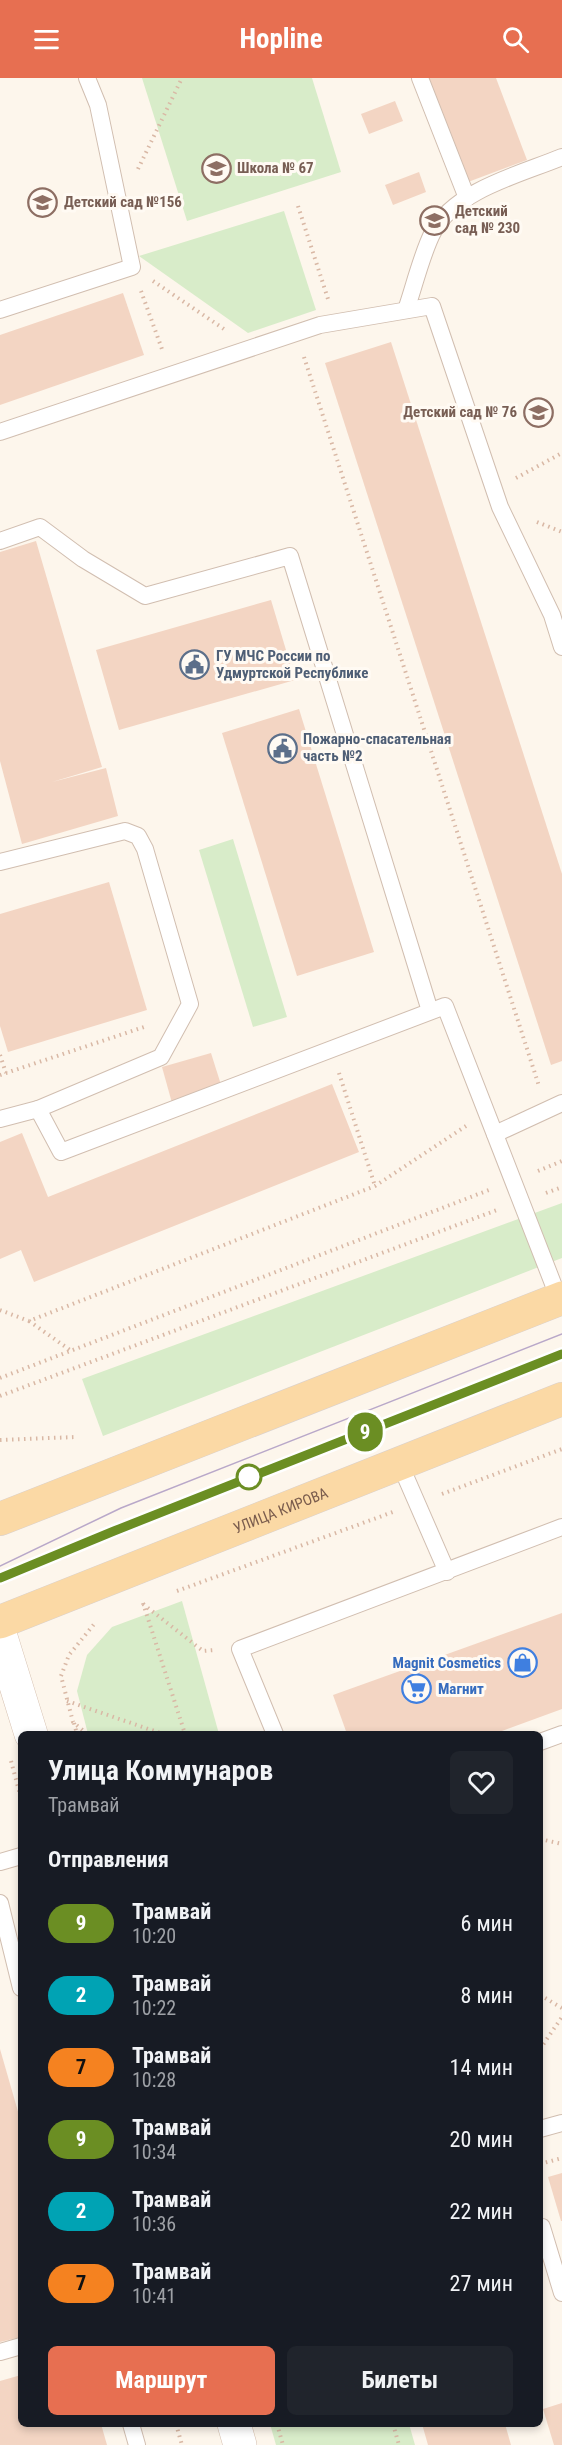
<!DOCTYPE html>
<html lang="ru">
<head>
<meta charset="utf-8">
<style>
  :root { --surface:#171b24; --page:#20242c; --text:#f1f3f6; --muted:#9ea1a6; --accent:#e76f51 }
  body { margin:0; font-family:"Roboto Condensed",sans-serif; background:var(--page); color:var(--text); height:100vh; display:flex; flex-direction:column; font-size:22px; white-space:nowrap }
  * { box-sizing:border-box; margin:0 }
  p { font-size:20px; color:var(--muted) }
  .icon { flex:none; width:33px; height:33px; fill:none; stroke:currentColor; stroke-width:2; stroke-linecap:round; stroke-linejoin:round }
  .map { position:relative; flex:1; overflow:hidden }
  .details { position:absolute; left:18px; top:1653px; width:525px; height:696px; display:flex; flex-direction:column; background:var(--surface); border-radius:9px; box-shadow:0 3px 9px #0003 }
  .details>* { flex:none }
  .badge { padding:0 12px; border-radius:20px; font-size:21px; line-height:39px }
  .map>.badge { position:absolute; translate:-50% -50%; box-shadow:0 0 0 3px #fff }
  h2 { padding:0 30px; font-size:22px; line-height:54px }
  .round { display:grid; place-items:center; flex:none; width:63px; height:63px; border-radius:9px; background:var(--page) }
  .summary { display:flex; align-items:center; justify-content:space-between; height:102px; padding:0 30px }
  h1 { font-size:28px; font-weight:700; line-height:45px }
  .button { display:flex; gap:12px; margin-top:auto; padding:12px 30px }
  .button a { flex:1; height:69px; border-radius:9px; background:var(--accent); color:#fff; font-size:24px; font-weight:700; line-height:69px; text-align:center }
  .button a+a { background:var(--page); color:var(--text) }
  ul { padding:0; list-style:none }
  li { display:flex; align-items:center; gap:18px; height:72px; padding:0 30px }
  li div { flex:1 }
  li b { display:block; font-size:22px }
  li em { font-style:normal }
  li .badge { min-width:66px; font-weight:700; text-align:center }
  header { display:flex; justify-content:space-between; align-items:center; height:78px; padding:0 30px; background:var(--accent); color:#fff; font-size:27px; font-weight:700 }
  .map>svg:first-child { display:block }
  .green { fill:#d8ecc9 }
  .building { fill:#f3d5c3 }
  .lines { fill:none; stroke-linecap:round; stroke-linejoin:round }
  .lane-casing { stroke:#d1beb0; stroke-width:18 }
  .secondary-casing { stroke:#d6c0b0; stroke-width:34 }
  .primary-casing { stroke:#dad1cd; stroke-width:34 }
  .path { stroke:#d9b8a5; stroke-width:4; stroke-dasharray:1.5 4.5; stroke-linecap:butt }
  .lane { stroke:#fff; stroke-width:16 }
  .secondary { stroke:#fff; stroke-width:33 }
  .primary { stroke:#fbd9a5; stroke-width:33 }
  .tram { stroke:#b9a8c9; stroke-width:1.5 }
  .line-casing { stroke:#fff; stroke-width:14 }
  .line { stroke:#6b8e23; stroke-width:9 }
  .stop-dot { fill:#fff; stroke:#6b8e23; stroke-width:3 }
  .labels { text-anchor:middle; stroke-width:6; stroke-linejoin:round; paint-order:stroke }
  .education-label { font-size:15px; font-weight:bold; fill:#785e54; stroke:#fffaf3; text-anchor:start }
  .service-label { font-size:15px; font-weight:bold; fill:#4e5e75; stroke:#fffaf3; text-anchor:start }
  .street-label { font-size:15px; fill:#7a5c4d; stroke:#fffaf3 }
  .shop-label { font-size:15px; font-weight:bold; fill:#366cbe; stroke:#fffaf3; text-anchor:end }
</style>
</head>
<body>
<header><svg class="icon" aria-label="menu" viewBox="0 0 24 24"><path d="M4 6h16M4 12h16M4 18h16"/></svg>Hopline<svg class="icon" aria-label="search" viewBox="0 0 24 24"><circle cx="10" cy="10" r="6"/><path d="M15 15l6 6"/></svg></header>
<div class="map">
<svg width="562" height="2367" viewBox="0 0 562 2367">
  <rect width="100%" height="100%" fill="#fdf6ec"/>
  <g class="green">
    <path d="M142,0H312L341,94L187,143Z"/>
    <path d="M284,133L316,232L248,255L139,178Z"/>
    <path d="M233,761L287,939L253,949L199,772Z"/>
    <path d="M562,1125V1180L103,1358L82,1301Z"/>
    <path d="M182,1523L219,1656H88L77,1613L87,1577L112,1549Z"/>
    <path d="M270,2346H409L415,2367H276Z"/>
  </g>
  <g class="building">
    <path d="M428,0H496L527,82L468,104Z"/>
    <path d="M395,23L403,43L369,56L361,36Z"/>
    <path d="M419,94L426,114L393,127L385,107Z"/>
    <path d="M123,215L144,277L0,327V257Z"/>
    <path d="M391,264L562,796V983L551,987L325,285Z"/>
    <path d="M36,463L102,689L52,704L106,690L118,738L22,766L0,683V474Z"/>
    <path d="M271,522L295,602L119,652L96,572Z"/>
    <path d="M299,631L374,874L297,898L222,655Z"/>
    <path d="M109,804L147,932L8,974L0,948V836Z"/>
    <path d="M211,975L222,1010L172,1025L162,989Z"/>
    <path d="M332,1006L359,1074L34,1204L21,1172L0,1181V1064L22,1055L48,1119Z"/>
    <path d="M562,1535V1631L494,1656H347L333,1617Z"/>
    <path d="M0,1971L21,2044V2259L0,2264Z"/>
    <path d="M562,2095V2143H561L548,2099Z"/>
    <path d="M21,2297V2346H101L107,2367H0V2303Z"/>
    <path d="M562,2325V2367H554L543,2331Z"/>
    <path d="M422,2346H505L511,2367H428Z"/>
  </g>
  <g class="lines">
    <defs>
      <g id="lane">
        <path d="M420,0L467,120"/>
        <path d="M0,232L132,189L98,27L87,0"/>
        <path d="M406,232C414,209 422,175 433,154C455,112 521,96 562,79"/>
        <path d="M0,354L320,247L432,228L500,429L552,537L562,569"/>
        <path d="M0,463L40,449L83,481L145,518L290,478L430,933"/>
        <path d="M0,784L125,753L138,758L145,771L190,926L161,979L38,1031"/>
        <path d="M0,1041L38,1031L61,1074L445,928L559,1221"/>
        <path d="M495,1056L562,1025"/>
        <path d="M400,1386L447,1494"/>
        <path d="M275,1656L240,1571L562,1449"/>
        <path d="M540,1664L562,1656"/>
        <path d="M0,1784L21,1778"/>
        <path d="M0,1825L21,1910"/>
        <path d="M540,2051L562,2045"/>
        <path d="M540,2149H542L562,2215"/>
        <path d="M0,2274L21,2268"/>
        <path d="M131,2346L137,2367"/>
      </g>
      <g id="secondary">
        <path d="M0,1556L31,1656"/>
        <path d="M234,2346L240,2367"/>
      </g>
      <g id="primary">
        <path d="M0,1441L562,1220"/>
        <path id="s1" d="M0,1544L562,1321"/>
      </g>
    </defs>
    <use href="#lane" class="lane-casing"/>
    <use href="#secondary" class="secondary-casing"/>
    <use href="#primary" class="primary-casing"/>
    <g class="path">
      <path d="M138,91L182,0"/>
      <path d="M298,128L328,221"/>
      <path d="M153,203L224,251"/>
      <path d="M141,213L163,274"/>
      <path d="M304,279L539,1008"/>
      <path d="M516,400L562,375"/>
      <path d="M537,444L562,454"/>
      <path d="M0,977L6,995"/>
      <path d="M339,995L375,1108"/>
      <path d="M0,997L147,948"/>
      <path d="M538,1093L562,1083"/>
      <path d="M546,1115L562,1109"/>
      <path d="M0,1232L29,1243L375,1108L466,1048"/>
      <path d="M29,1243L70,1272"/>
      <path d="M0,1300L489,1112"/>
      <path d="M0,1318L497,1132"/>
      <path d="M0,1362L76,1359"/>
      <path d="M442,1416L562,1371"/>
      <path d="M177,1513L393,1434"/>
      <path d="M143,1525L185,1656"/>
      <path d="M143,1526L203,1573L215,1572"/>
      <path d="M67,1623L163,1656"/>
      <path d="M74,1645L77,1656"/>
      <path d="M87,1656L73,1644L61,1598L69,1577L95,1545"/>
      <path d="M11,1683L21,1720"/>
      <path d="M540,1761L562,1766"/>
      <path d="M540,1917L562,1930"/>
      <path d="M540,1971L562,1939"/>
      <path d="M540,2086L562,2080"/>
      <path d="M176,2346L182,2367"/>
      <path d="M277,2346L283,2367"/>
      <path d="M393,2346L399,2367"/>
    </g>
    <use href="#lane" class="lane"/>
    <use href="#secondary" class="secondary"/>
    <use href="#primary" class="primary"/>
    <g class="tram">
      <path d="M0,1488L121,1430L562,1256"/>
      <path d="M0,1500L114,1453L562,1276"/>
    </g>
  </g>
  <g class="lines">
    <defs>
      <path id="line" d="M0,1500L114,1453L562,1276"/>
    </defs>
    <use href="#line" class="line-casing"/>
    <use href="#line" class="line"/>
  </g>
  <defs>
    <symbol id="school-ring" viewBox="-11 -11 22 22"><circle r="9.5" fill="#fffaf3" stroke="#8d6e63" stroke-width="1.5"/><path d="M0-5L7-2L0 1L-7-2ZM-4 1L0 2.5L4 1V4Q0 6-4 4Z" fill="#8d6e63"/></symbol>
    <symbol id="civic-ring" viewBox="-11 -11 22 22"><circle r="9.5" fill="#fffaf3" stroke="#5c6f8a" stroke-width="1.5"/><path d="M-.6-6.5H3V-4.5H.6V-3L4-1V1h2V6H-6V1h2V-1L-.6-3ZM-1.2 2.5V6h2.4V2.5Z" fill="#5c6f8a"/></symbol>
    <symbol id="shop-ring" viewBox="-11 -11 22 22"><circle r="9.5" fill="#fffaf3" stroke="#3f7fe0" stroke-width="1.5"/><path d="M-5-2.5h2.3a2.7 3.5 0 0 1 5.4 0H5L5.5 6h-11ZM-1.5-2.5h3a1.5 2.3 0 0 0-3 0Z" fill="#3f7fe0"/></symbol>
    <symbol id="supermarket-ring" viewBox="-11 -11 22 22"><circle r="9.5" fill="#fffaf3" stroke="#3f7fe0" stroke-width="1.5"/><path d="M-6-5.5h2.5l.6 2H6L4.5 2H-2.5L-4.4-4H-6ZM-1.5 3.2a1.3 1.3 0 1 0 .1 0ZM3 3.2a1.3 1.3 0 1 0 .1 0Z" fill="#3f7fe0"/></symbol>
  </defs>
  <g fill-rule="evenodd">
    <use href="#school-ring" x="200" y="74" width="33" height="33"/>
    <use href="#school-ring" x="26" y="108" width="33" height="33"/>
    <use href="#school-ring" x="418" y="126" width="33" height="33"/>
    <use href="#school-ring" x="522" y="318" width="33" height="33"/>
    <use href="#civic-ring" x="178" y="570" width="33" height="33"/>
    <use href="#civic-ring" x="266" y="654" width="33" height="33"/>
    <use href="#shop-ring" x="506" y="1568" width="33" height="33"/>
    <use href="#supermarket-ring" x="400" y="1594" width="33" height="33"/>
  </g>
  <circle class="stop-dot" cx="249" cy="1399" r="12"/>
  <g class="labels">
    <g class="education-label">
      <text x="237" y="95">Школа № 67</text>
      <text x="64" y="129">Детский сад №156</text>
      <text x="455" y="138">Детский<tspan x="455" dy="17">сад № 230</tspan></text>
      <text x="517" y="339" text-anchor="end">Детский сад № 76</text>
    </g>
    <g class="service-label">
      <text x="216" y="583">ГУ МЧС России по<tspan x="216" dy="17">Удмуртской Республике</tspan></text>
      <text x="303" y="666">Пожарно-спасательная<tspan x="303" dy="17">часть №2</tspan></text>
    </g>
    <g class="street-label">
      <text dy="5" stroke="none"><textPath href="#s1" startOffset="302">УЛИЦА КИРОВА</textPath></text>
    </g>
    <g class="shop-label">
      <text x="501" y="1590">Magnit Cosmetics</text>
      <text x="438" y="1616" text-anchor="start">Магнит</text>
    </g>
  </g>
</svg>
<b class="badge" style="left:365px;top:1354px;background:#6b8e23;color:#fff">9</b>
<section class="details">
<div class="summary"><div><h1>Улица Коммунаров</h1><p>Трамвай</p></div><a class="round"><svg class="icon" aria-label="heart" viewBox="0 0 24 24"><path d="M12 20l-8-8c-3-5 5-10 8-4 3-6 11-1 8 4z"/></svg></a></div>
<h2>Отправления</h2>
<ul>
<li><span class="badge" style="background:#6b8e23;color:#fff">9</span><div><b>Трамвай</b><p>10:20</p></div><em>6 мин</em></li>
<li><span class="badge" style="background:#00a3b4;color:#fff">2</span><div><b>Трамвай</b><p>10:22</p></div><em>8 мин</em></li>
<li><span class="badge" style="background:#f58220;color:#111">7</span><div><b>Трамвай</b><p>10:28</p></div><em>14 мин</em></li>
<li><span class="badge" style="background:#6b8e23;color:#fff">9</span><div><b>Трамвай</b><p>10:34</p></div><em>20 мин</em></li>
<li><span class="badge" style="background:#00a3b4;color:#fff">2</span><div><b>Трамвай</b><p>10:36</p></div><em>22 мин</em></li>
<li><span class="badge" style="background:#f58220;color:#111">7</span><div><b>Трамвай</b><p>10:41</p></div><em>27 мин</em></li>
</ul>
<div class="button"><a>Маршрут</a><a>Билеты</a></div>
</section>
</div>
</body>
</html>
